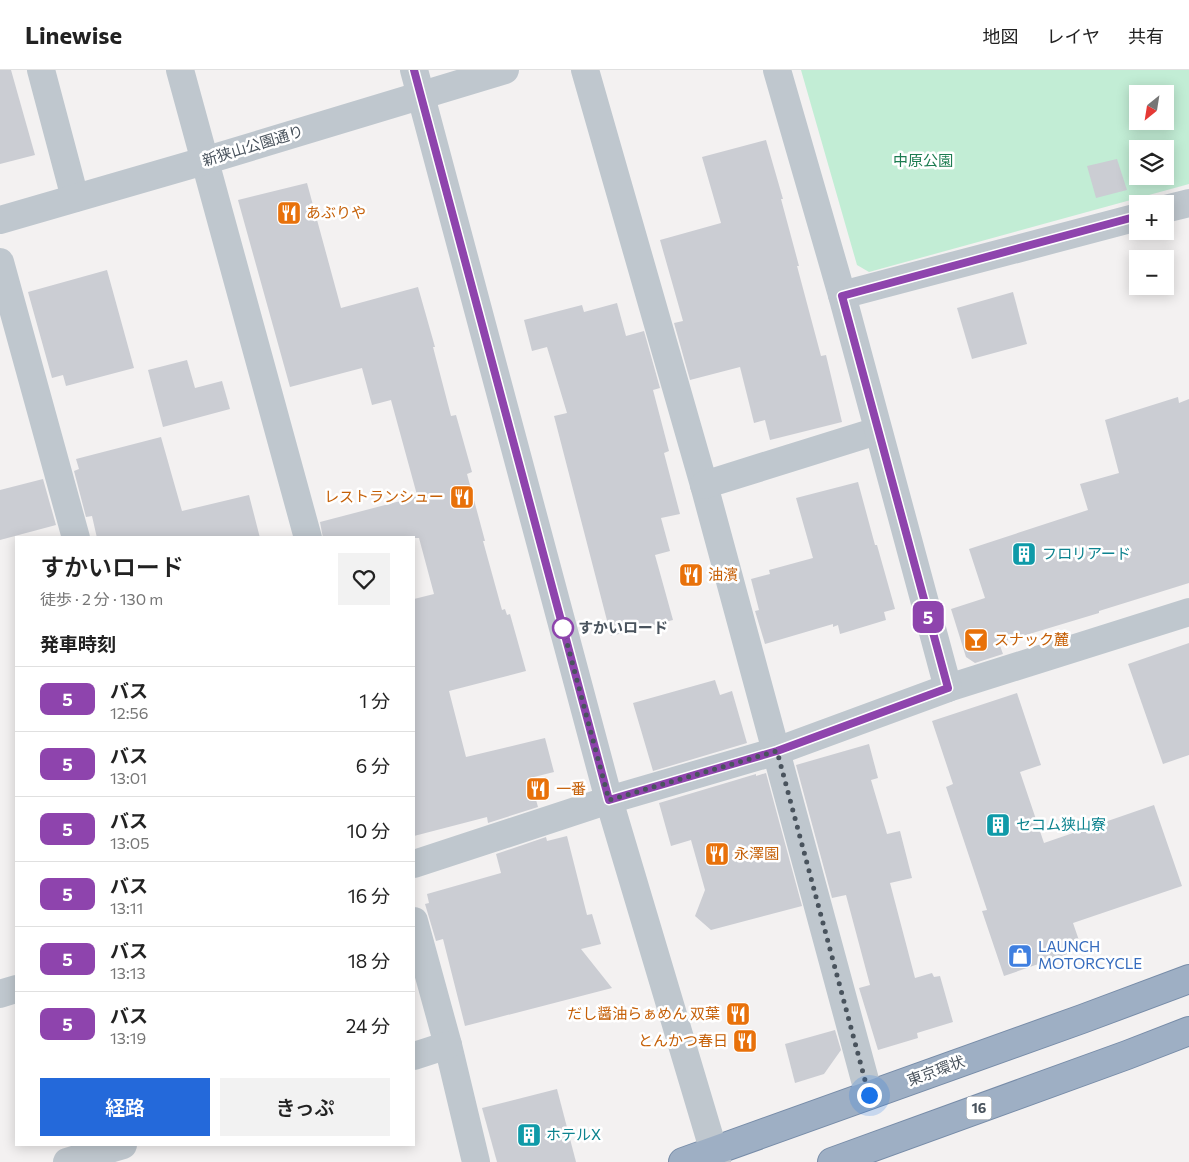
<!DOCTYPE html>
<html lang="ja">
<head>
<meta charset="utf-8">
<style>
  :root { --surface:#fff; --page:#f2f2f2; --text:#222; --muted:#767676; --line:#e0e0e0; --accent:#2469da }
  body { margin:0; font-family:Commissioner,"Noto Sans JP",sans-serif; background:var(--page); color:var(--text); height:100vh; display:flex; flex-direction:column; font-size:19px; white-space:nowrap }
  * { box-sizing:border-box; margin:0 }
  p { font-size:16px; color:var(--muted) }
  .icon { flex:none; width:28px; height:28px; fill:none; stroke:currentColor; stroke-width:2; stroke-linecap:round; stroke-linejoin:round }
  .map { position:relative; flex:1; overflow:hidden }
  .sheet { position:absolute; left:15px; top:466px; width:400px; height:610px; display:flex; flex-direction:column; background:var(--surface); border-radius:0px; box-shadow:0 2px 12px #0003 }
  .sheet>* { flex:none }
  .badge { padding:0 10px; border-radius:8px; font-size:18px; line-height:32px }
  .needle { width:32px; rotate:210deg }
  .tools { position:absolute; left:1129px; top:15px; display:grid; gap:10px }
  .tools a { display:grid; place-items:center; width:45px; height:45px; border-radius:0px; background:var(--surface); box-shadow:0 2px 12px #0003; font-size:25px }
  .you { position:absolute; width:25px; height:25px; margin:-12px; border:4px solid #fff; border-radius:50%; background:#1a73e8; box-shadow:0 0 0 8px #1a73e833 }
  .map>.badge { position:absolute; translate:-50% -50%; box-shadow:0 0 0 2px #fff }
  h2 { padding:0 25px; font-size:19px; line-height:45px }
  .round { display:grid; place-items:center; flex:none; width:52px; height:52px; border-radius:0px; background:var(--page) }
  .headline { display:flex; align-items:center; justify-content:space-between; height:85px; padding:0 25px }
  h1 { font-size:24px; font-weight:600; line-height:38px }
  .cta { display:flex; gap:10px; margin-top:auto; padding:10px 25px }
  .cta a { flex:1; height:58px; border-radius:0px; background:var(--accent); color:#fff; font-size:20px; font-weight:600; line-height:58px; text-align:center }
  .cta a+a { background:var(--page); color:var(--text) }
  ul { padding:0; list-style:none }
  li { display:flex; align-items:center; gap:15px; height:65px; padding:0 25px; border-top:1px solid var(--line) }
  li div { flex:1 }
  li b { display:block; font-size:19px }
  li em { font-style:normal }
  li .badge { min-width:55px; font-weight:700; text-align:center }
  header { display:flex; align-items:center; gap:30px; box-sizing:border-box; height:70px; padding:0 25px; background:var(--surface); border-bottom:1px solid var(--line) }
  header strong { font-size:24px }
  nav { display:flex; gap:28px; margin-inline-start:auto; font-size:18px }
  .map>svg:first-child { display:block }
  .green { fill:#c2edd5; fill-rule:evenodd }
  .building { fill:#cbcdd3 }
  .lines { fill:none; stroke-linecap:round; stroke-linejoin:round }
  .trunk-casing { stroke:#778ca8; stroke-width:30 }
  .minor { stroke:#bfc7ce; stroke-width:28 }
  .tertiary { stroke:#bfc7ce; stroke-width:28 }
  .trunk { stroke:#9eafc4; stroke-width:28 }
  .line-casing { stroke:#fff; stroke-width:11 }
  .line { stroke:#8e44ad; stroke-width:8 }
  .walk { stroke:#49535d; stroke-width:5; stroke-dasharray:0 9 }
  .stop-dot { fill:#fff; stroke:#8e44ad; stroke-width:2.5 }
  .labels { text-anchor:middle; stroke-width:5; stroke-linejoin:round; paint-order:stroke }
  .shield { fill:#fff; stroke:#80878e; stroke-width:1 }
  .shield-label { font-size:14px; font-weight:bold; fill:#49535d }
  .street-label { font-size:15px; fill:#49535d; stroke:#fff }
  .park-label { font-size:15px; fill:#1d7c51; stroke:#fff }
  .food-label { font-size:15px; fill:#c56008; stroke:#fff; text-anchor:start }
  .culture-label { font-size:15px; fill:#0d838f; stroke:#fff; text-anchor:start }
  .stop-label { font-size:15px; font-weight:bold; fill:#49535d; stroke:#fff; text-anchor:start }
  .shop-label { font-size:15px; fill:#366cbe; stroke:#fff; text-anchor:start }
</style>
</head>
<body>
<header>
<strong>Linewise</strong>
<nav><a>地図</a><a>レイヤ</a><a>共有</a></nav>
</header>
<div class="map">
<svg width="1189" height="1092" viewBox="0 0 1189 1092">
  <rect width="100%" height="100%" fill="#f3f1f1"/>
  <path class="green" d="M801,0H1189V114L869,202L857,195ZM1138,24H1165V51H1138ZM1138,79H1165V106H1138Z"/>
  <g class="building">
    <path d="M0,0H11L35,85L0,94Z"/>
    <path d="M766,70L783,129H781L799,196H797L821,286L826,285L842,352L770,370L765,350L754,353L740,297L690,310L674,253L683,251L660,170L721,153L702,87Z"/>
    <path d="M1117,89L1127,120L1096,128L1087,96Z"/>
    <path d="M307,113L341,238L418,217L435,277H433L451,346L456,345L472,402L467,404L485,471H483L502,540L505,539L507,545L510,544L526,601L449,621L466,687L545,668L554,702L530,708L538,737L488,753L487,747L414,766V529L434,524L419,468H323L320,452L408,429V427L417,425L391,330L372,335L362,298L290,317L238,130Z"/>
    <path d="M107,200L134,298L66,316L63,305L52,308L28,222Z"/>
    <path d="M1013,222L1027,274L972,289L957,238Z"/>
    <path d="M617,233L626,266L644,261L660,318L653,320L669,381L664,383L680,444L661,448L670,481L655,485L673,550L611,566L554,346L567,343L547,277L532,281L524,250L582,235L584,242Z"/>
    <path d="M187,290L195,318L222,311L230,339L163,357L148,300Z"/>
    <path d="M1178,327L1179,333L1189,329V513L1099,541V543L999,573L1003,584L975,593L966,587L951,539L985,528L969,479L1088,440L1080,414L1119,403L1105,350Z"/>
    <path d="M161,367L182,441L249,425L260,468H97L92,446L86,447L74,401L79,399L76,389Z"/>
    <path d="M43,409L56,455L0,470V420Z"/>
    <path d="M858,412L875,475H877L895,539L884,542L886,550L840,564L838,555L833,557V554L765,574L755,541L759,540L751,509L770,504L769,500L813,488L796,428Z"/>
    <path d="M1189,573V685L1163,694L1128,594Z"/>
    <path d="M715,610L720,625L732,621L747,673L653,701L633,633Z"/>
    <path d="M1017,623L1041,695L1020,702L1044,773L1154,735L1182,816L1073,853L1082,879L1004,906L982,841L987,840L946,717L953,714L932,651Z"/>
    <path d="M869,674L878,708L871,710L887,764L900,761L912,808L890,813L915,908L932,903L934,907L940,906L953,952L917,963L918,968L878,980L859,918L870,915L846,825L832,828L796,695Z"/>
    <path d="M766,703L802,836L711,860L695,846L705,820L691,770L671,776L659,733L756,704V706Z"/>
    <path d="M567,766L587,845L592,844L601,874L581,879L612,918L465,956L443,869L436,871L425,834L429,833L427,824L501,803L496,784L546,767L547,771Z"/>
    <path d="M835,960L841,980L824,1004L795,1013L785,974Z"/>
    <path d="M557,1019L576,1092H497L482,1038Z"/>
  </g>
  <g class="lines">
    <defs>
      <g id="trunk">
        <path d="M683,1092L1082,949L1189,909"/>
        <path d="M832,1092L1127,985L1189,961"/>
      </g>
    </defs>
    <use href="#trunk" class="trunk-casing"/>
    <g class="minor">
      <path d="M41,0L75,128"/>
      <path d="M180,0L308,468"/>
      <path d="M585,0L704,415L869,1025"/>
      <path d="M1165,139L1189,133"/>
      <path d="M0,192L76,468"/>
      <path d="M842,225L1138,147"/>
      <path d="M704,415L877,361"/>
      <path d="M414,794L609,730L777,681L948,618L1189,542"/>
      <path d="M414,851L448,975L476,1092"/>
      <path d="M0,924L16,919"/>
      <path d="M414,986L448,975"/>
      <path d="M67,1092L123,1075"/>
    </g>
    <g class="tertiary">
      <path d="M414,0L609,730L717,1092"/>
      <path d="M777,0L842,225L948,618"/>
      <path d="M0,150L204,91L505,0"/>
    </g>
    <use href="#trunk" class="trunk"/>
  </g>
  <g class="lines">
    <defs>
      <path id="line" d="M414,0L609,730L777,681L948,618L842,226L1138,146"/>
    </defs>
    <use href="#line" class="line-casing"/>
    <use href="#line" class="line"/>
    <path class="walk" d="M563,558L609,730L777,681L869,1025"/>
  </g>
  <defs>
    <symbol id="restaurant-square" viewBox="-11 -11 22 22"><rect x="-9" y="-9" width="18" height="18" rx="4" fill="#e8710a" stroke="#fff"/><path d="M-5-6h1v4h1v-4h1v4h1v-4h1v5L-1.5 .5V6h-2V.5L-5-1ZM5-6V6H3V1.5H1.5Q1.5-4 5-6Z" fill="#fff"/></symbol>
    <symbol id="building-square" viewBox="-11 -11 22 22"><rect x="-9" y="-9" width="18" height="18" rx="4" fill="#0f9aa8" stroke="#fff"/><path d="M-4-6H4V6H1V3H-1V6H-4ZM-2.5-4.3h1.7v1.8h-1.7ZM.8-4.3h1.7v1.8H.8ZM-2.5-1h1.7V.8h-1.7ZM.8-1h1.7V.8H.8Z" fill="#fff"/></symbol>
    <symbol id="bar-square" viewBox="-11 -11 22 22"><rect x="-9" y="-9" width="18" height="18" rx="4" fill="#e8710a" stroke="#fff"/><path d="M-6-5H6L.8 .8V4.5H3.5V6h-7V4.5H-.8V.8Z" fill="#fff"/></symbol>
    <symbol id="shop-square" viewBox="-11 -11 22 22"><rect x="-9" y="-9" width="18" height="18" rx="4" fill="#3f7fe0" stroke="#fff"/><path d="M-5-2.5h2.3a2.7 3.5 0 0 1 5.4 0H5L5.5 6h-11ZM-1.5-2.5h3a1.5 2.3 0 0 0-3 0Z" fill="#fff"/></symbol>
  </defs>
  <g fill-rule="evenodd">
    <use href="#restaurant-square" x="275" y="129" width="28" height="28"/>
    <use href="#restaurant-square" x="448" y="413" width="28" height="28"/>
    <use href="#building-square" x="1010" y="470" width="28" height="28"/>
    <use href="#restaurant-square" x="677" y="491" width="28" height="28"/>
    <use href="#bar-square" x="962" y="556" width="28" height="28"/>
    <use href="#restaurant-square" x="524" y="705" width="28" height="28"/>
    <use href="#building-square" x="984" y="741" width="28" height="28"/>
    <use href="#restaurant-square" x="703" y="770" width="28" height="28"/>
    <use href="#shop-square" x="1006" y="872" width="28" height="28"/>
    <use href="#restaurant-square" x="724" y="930" width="28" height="28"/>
    <use href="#restaurant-square" x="731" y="957" width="28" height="28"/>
    <use href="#building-square" x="515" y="1051" width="28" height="28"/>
  </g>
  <circle class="stop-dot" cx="563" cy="558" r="10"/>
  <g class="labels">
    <rect class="shield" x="966.5" y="1026.5" width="25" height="23" rx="4"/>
    <g class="shield-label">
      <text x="979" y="1043">16</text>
    </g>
    <g class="street-label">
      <text transform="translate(253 76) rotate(-17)" y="5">新狭山公園通り</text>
      <text transform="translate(936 1001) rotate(-20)" y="5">東京環状</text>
    </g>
    <g class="park-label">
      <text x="923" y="96">中原公園</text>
    </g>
    <g class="food-label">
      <text x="306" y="148">あぶりや</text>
      <text x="444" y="432" text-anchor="end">レストランシュー</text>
      <text x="708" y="510">油濱</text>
      <text x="994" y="575">スナック麓</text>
      <text x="556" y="724">一番</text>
      <text x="734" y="789">永澤園</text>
      <text x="720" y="949" text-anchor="end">だし醤油らぁめん 双葉</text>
      <text x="728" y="976" text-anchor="end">とんかつ春日</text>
    </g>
    <g class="culture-label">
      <text x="1042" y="489">フロリアード</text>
      <text x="1016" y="760">セコム狭山寮</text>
      <text x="546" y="1070">ホテルX</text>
    </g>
    <g class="stop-label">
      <text x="578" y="563">すかいロード</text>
    </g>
    <g class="shop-label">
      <text x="1038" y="882">LAUNCH<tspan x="1038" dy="17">MOTORCYCLE</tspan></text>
    </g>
  </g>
</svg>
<div class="tools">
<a><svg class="needle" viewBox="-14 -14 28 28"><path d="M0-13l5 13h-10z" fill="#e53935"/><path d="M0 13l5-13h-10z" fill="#767676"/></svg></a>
<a><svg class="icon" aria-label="layers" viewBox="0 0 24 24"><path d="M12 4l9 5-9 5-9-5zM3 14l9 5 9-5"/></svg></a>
<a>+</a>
<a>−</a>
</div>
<div class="you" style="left:869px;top:1025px"></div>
<b class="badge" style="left:928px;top:547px;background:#8e44ad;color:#fff">5</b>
<section class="sheet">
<div class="headline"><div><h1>すかいロード</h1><p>徒歩 · 2 分 · 130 m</p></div><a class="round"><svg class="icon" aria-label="heart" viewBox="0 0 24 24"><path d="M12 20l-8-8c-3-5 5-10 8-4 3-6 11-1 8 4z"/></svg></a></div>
<h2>発車時刻</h2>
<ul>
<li><span class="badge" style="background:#8e44ad;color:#fff">5</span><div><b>バス</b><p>12:56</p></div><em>1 分</em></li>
<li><span class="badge" style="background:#8e44ad;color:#fff">5</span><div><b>バス</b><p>13:01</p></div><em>6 分</em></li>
<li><span class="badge" style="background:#8e44ad;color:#fff">5</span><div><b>バス</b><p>13:05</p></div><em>10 分</em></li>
<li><span class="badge" style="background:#8e44ad;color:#fff">5</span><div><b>バス</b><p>13:11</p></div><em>16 分</em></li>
<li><span class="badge" style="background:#8e44ad;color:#fff">5</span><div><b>バス</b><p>13:13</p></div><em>18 分</em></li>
<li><span class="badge" style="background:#8e44ad;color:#fff">5</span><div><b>バス</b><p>13:19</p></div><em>24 分</em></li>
</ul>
<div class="cta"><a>経路</a><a>きっぷ</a></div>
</section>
</div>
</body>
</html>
